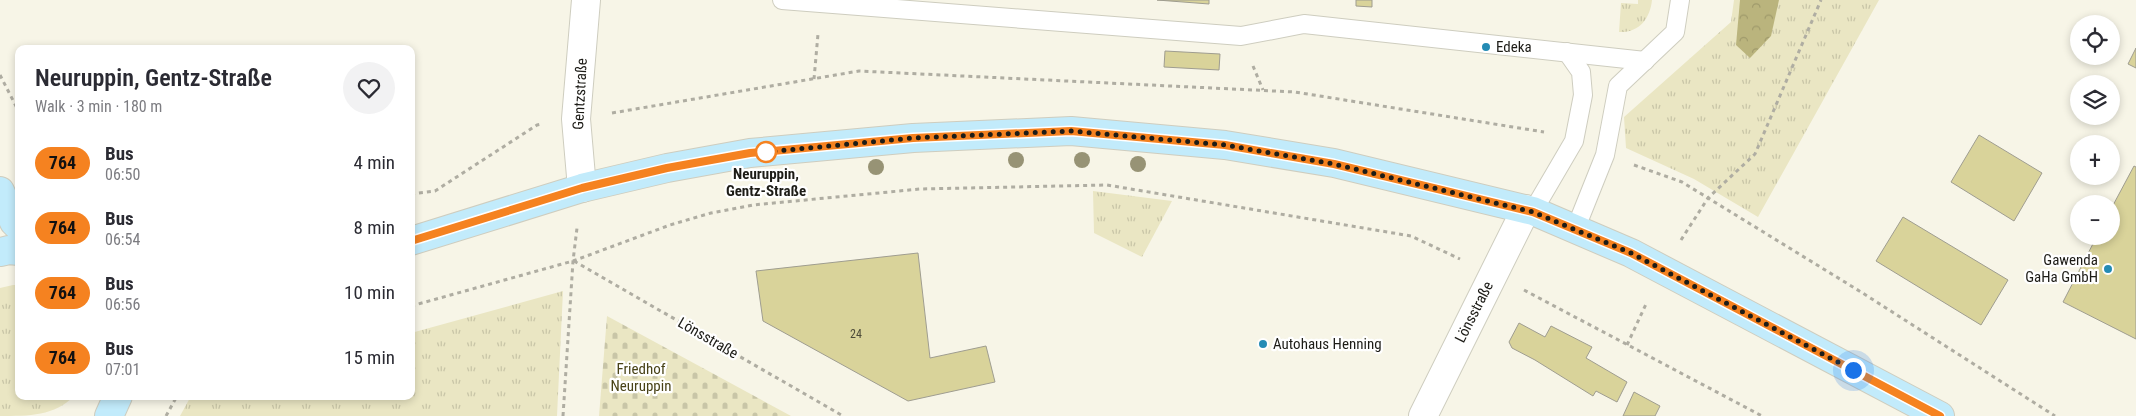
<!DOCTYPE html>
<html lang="en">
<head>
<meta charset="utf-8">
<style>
  :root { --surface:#fff; --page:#f2f2f3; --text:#2b2b33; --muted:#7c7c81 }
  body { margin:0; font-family:"Roboto Condensed",sans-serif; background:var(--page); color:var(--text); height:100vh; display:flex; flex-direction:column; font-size:19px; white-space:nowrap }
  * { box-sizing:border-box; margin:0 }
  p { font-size:16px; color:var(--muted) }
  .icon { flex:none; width:28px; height:28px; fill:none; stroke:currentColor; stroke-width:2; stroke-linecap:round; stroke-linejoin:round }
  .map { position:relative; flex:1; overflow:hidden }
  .sheet { position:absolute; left:15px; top:45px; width:400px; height:355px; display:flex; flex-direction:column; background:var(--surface); border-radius:10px; box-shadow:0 2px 8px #0003 }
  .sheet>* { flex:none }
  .badge { padding:0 10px; border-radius:16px; font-size:18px; line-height:32px }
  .tools { position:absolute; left:2070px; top:15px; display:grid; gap:10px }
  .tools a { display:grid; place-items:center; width:50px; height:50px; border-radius:50%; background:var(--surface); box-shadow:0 2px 8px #0003; font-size:25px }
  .you { position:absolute; width:25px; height:25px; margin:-12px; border:4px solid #fff; border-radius:50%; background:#1a73e8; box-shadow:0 0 0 8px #1a73e833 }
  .map>.badge { position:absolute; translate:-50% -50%; box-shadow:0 0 0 2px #fff }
  .round { display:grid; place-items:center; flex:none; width:52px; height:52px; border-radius:26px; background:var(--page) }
  .summary { display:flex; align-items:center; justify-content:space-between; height:85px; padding:0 20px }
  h1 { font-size:24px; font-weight:600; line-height:38px }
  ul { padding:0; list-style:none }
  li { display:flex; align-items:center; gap:15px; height:65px; padding:0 20px }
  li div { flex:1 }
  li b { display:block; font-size:19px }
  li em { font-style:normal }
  li .badge { min-width:55px; font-weight:700; text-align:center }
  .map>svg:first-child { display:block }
  .grass { fill:url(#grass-tufts) }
  .forest { fill:url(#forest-crowns) }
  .cemetery { fill:url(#cemetery-stones) }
  .building { fill:#d9d39a; stroke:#9f9d90 }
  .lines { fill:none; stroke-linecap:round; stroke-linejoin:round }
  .lane-casing { stroke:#cecdbf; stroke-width:20 }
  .street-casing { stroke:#cecdbf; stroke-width:30 }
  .secondary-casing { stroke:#cecdbf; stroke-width:30 }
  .path { stroke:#afada2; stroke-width:3; stroke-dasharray:4 4; stroke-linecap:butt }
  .lane { stroke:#fff; stroke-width:18 }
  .street { stroke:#fff; stroke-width:28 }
  .secondary { stroke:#c2ebfb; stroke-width:28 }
  .tree { fill:#979375 }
  .line-casing { stroke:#fff; stroke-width:11 }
  .line { stroke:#f58220; stroke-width:8 }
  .walk { stroke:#1d1c17; stroke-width:5; stroke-dasharray:0 9 }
  .poi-dot { fill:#248bb4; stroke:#fff; stroke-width:2 }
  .stop-dot { fill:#fff; stroke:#f58220; stroke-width:2.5 }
  .labels { text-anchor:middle; stroke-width:4.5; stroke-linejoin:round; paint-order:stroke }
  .number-label { font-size:12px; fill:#4c4a38 }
  .poi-label { font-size:15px; fill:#1d1c17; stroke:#fff; text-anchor:start }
  .street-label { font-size:15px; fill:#1d1c17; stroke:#fff }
  .stop-label { font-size:15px; font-weight:bold; fill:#1d1c17; stroke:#fff }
  .park-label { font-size:15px; fill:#484217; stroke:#fff }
</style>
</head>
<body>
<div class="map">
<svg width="2136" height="416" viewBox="0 0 2136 416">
  <defs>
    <pattern id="grass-tufts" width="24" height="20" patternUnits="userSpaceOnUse" patternTransform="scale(1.25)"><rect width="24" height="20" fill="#eae6c3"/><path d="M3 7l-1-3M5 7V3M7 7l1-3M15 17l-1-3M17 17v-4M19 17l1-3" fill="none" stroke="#c8c5a7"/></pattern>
    <pattern id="forest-crowns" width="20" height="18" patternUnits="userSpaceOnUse" patternTransform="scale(1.25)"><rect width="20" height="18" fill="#bab47d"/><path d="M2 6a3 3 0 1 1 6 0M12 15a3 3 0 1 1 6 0" fill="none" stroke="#9f9a6b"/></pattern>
    <pattern id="cemetery-stones" width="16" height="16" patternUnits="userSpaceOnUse" patternTransform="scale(1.25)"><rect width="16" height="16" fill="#eae6c3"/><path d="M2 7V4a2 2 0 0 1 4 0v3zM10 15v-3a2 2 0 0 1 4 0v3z" fill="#c8c5a7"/></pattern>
  </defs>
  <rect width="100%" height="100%" fill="#f7f5e7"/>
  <g class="grass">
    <path d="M1638,0H1652C1650,19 1639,33 1619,32L1621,3L1638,4Z"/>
    <path d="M1734,0H1879L1758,217L1694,179L1626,148L1624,117L1731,22Z"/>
    <path d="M1093,191L1172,201L1142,257L1094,233Z"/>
    <path d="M13,285H19V396H74C55,416 29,416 0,416V288Z"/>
    <path d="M563,291L557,416H180L191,396H411V333Z"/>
  </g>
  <path class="forest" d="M1740,0H1779L1771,36L1750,58L1736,45Z"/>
  <path class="cemetery" d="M607,316L791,416H599Z"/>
  <g class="building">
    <path d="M1157,0H1209V4Z"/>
    <path d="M1356,0H1372V7L1356,6Z"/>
    <path d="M2136,48V68L2128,64Z"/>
    <path d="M1165,51L1220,54L1219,70L1164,67Z"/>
    <path d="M1979,135L2042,173L2014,221L1951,182Z"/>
    <path d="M2134,166L2136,167V339L2063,302L2097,236H2111V209Z"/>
    <path d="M1903,217L2008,280L1981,325L1876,261Z"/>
    <path d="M918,253L930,358L986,346L995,382L908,401L763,321L756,271Z"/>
    <path d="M1519,323L1545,337L1551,326L1592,347L1586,358L1627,382L1617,402L1596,391L1593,396L1535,360L1512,348L1509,342Z"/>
    <path d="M1634,392L1660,406L1655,416H1623Z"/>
  </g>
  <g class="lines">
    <defs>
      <g id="lane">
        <path d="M782,0L1241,36L1304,24L1645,61"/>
        <path d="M1533,211L1574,141L1583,95L1581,72L1567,52"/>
        <path d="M1575,230L1605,155L1618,86L1675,32L1680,0"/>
      </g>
      <g id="street">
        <path d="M582,188L576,119L586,0"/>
        <path d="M1423,416L1526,209"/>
      </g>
      <g id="secondary">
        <path d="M0,191L14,222L19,227"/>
        <path d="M411,241L582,188L667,168L750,153L913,138L1071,131L1225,145L1334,163L1533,211L1631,253L1940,416"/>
        <path d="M0,252L9,250L19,251"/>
        <path d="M109,416L118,396"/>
      </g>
    </defs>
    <use href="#lane" class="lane-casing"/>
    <use href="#street" class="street-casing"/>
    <use href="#secondary" class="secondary-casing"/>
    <g class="path">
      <path d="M1253,66L1263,90"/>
      <path d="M0,75L19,112"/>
      <path d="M814,79L818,34"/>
      <path d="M612,113L859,71L1295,92L1544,132"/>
      <path d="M1634,165L1682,182L1861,292L2055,416"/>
      <path d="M411,194L435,191L537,125L542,124"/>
      <path d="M1681,240L1708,198L1755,154L1821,0"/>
      <path d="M574,261L843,416"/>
      <path d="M1524,290L1762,416"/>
      <path d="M411,306L573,261L670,225L711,213L753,205L920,189L1107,185L1411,236L1460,259"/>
      <path d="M1627,345L1647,302"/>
      <path d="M166,416L177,396"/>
      <path d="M563,416L573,261L577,228"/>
    </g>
    <use href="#lane" class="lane"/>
    <use href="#street" class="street"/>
    <use href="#secondary" class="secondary"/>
  </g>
  <g class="tree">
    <circle cx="1016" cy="160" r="8"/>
    <circle cx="1082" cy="160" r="8"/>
    <circle cx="1138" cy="164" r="8"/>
    <circle cx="876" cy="167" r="8"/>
  </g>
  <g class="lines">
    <defs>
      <path id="line" d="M411,241L582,188L667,168L750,153L913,138L1071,131L1225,145L1334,164L1533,212L1631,253L1940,416"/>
    </defs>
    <use href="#line" class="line-casing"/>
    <use href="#line" class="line"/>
    <path class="walk" d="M766,152L913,138L1071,131L1225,145L1334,164L1533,212L1631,253L1853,370"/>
  </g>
  <g class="poi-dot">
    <circle cx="1486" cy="47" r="5"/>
    <circle cx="2108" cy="269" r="5"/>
    <circle cx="1263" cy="344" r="5"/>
  </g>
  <circle class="stop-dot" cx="766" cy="152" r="10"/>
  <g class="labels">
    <g class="number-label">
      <text x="856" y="338">24</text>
    </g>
    <g class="poi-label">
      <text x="1496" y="52">Edeka</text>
      <text x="2098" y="265" text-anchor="end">Gawenda<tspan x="2098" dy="17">GaHa GmbH</tspan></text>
      <text x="1273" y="349">Autohaus Henning</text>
    </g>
    <g class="street-label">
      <text transform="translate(580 94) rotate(-87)" y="5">Gentzstraße</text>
      <text transform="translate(1474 312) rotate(-63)" y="5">Lönsstraße</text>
      <text transform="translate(708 338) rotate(30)" y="5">Lönsstraße</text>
    </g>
    <g class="stop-label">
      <text x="766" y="179">Neuruppin,<tspan x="766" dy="17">Gentz-Straße</tspan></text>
    </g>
    <g class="park-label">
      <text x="641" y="374">Friedhof<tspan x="641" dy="17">Neuruppin</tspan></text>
    </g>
  </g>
</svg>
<div class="tools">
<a><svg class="icon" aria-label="locate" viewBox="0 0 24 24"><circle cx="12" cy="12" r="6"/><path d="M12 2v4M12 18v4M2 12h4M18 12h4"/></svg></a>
<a><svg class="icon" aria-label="layers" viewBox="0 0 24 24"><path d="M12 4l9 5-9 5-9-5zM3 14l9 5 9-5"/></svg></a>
<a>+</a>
<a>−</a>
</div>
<div class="you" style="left:1853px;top:370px"></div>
<section class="sheet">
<div class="summary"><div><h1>Neuruppin, Gentz-Straße</h1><p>Walk · 3 min · 180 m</p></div><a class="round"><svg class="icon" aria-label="heart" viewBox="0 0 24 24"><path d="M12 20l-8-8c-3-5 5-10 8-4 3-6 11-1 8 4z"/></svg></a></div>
<ul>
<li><span class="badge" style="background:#f58220;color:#111">764</span><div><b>Bus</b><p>06:50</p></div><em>4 min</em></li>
<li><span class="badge" style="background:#f58220;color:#111">764</span><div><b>Bus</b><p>06:54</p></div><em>8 min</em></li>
<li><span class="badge" style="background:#f58220;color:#111">764</span><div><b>Bus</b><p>06:56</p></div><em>10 min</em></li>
<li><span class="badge" style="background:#f58220;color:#111">764</span><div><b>Bus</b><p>07:01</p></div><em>15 min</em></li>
</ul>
</section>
</div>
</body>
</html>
